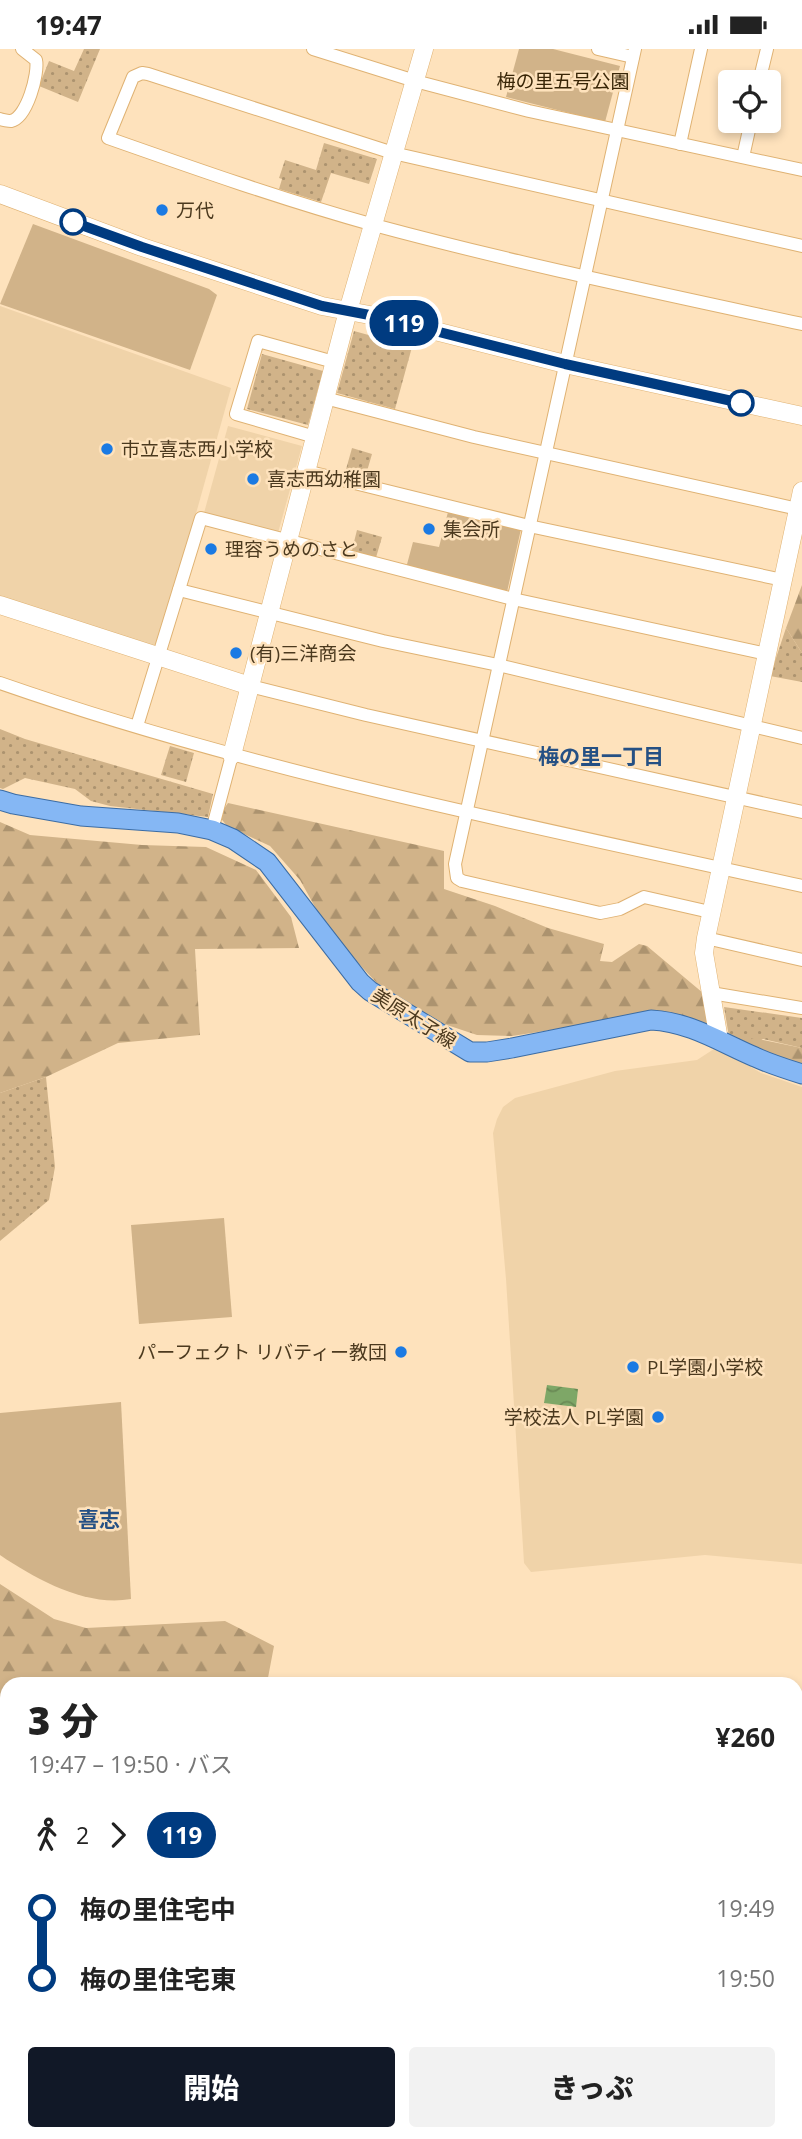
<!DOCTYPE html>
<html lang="ja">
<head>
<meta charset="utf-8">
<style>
  :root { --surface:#fff; --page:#f2f2f2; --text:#222; --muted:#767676; --accent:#111827 }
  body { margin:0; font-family:"Open Sans","Noto Sans JP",sans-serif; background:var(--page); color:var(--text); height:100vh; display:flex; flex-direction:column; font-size:26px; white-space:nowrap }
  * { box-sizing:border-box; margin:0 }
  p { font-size:23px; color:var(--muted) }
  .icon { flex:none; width:38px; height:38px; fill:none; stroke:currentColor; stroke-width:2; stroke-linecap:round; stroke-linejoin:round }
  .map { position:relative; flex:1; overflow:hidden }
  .side { position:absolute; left:0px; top:1628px; width:803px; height:464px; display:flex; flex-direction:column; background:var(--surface); border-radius:21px 21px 0 0; box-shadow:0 4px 10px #0003 }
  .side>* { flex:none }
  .badge { padding:0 14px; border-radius:23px; font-size:24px; line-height:46px }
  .fabs { position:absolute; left:718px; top:21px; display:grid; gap:14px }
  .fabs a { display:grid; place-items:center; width:63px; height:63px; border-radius:7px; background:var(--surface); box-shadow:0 4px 10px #0003; font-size:35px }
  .map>.badge { position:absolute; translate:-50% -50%; box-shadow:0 0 0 4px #fff }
  .legs { display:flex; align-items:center; gap:10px; height:77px; padding:0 28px; font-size:23px }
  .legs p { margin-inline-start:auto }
  .headline { display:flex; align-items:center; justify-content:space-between; height:119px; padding:0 28px }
  h1 { font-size:38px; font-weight:800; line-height:52px }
  .primary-button { display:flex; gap:14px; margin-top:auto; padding:14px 28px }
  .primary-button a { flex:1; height:80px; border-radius:7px; background:var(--accent); color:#fff; font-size:28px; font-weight:800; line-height:80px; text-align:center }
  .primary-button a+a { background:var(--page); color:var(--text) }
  ul { padding:0 28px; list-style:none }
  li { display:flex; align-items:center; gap:24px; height:70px; font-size:26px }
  li i { display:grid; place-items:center; width:10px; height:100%; margin:0 9px; background:currentColor }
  li i::after { content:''; width:18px; height:18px; margin:-9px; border:5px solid; border-radius:50%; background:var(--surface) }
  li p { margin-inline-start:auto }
  li:first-child i { background:linear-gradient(#0000 50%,currentColor 0) }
  li:last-child i { background:linear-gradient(currentColor 50%,#0000 0) }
  .status { display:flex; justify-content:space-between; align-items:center; height:49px; padding:0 35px; background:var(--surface); direction:ltr }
  .status svg { height:19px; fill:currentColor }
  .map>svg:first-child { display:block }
  .built { fill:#f0d3a9 }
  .grass { fill:url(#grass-dots) }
  .forest { fill:url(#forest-firs) }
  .park { fill:#d1b389 }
  .water { fill:url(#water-waves) }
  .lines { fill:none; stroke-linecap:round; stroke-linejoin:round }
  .street-casing { stroke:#dfb273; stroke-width:14 }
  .secondary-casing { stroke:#dfb273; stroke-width:19 }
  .primary-casing { stroke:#3b6ca4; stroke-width:21 }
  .street { stroke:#fff; stroke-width:12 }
  .secondary { stroke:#fff; stroke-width:18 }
  .primary { stroke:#85b7f4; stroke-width:19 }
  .line-1-casing { stroke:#fff; stroke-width:16 }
  .line-1 { stroke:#003b80; stroke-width:10 }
  .poi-dot { fill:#1b7ae3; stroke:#fee2bc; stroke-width:2.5 }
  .stop-1-dot { fill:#fff; stroke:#003b80; stroke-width:3.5 }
  .labels { text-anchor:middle; stroke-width:5; stroke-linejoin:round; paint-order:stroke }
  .park-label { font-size:19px; fill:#392607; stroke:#fee2bc }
  .poi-label { font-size:19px; fill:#4b391e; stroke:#fee2bc; text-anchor:start }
  .street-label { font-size:19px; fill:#4b391e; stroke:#fee2bc }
  .neighbourhood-label { font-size:21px; font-weight:bold; fill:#255084; stroke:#fee2bc }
</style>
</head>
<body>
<div class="status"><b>19:47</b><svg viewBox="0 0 49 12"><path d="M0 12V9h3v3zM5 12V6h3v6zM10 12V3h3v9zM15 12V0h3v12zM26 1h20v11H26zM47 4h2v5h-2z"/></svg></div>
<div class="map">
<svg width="802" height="2090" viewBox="0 0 802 2090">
  <defs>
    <pattern id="grass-dots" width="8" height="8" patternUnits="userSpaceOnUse" patternTransform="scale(1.75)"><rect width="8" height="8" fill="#d1b389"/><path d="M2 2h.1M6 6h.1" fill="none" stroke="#ac936f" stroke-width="1.8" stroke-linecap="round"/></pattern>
    <pattern id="forest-firs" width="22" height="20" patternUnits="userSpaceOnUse" patternTransform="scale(1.75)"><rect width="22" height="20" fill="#d1b389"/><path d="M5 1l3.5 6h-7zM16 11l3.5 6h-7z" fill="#ac936f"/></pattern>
    <pattern id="water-waves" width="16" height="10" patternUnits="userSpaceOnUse" patternTransform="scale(1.75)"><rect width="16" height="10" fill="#7ea767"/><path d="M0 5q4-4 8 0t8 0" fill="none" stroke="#698954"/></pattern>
  </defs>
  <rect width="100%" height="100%" fill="#fee2bc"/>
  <g class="built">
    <path d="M0,257L231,339L197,461L154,600L0,548Z"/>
    <path d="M228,377L302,397L278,484L204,464Z"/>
    <path d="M717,998L761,1024L802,1038V1515L705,1506L531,1523L524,1514L506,1230L493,1084L497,1070L503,1058L515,1049L615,1022L697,1011Z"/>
  </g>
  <g class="grass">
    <path d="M84,0H100L78,53L39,37L49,12L74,22Z"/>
    <path d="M324,94L377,110L369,135L331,124L321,153L279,140L282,130L279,129L285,111L316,121Z"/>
    <path d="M354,282L412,298L395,360L337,344Z"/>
    <path d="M262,305L323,322L308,376L247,360Z"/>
    <path d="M352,399L372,405L365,429L345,424Z"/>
    <path d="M357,481L382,488L375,512L351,505Z"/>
    <path d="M786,579L802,604V633L770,627Z"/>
    <path d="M0,680L25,690L213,745L208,768L110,757L91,752L75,740L25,729L3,740L0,739Z"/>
    <path d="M170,697L194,704L186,733L161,726Z"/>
    <path d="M724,958L802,969V999L763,990L747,999L729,988Z"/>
    <path d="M46,1028L55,1118L49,1151L0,1192V1044Z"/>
    <path d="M796,1776L802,1777V2090L709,2085L707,2090H546L549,2084H796V1958L801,1937L796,1906Z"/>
    <path d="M370,2084H465L461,2090H396Z"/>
  </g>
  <g class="forest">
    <path d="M802,536V604L786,579Z"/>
    <path d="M228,754L444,802V840L495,857L548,879L604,895L600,912L612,913L639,895L647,897L703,944L707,975L661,964L512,987L477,986L435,972L389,947L329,883L300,831L270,797L227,777L219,767Z"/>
    <path d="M0,773L30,786L142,796L206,798L256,821L291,868L299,899L195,900L200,986L118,994L46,1028L0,1044Z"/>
    <path d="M753,989L802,999V1020L747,999V993Z"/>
    <path d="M0,1535L54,1570L86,1579L225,1572L274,1597L267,1634H7V1921H0Z"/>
  </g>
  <g class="park">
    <path d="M519,0H553L620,17L605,73L506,48Z"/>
    <path d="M33,175L209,240L217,246L190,321L0,255Z"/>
    <path d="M448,463L521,480L507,543L406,519L413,493L439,498Z"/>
    <path d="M224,1169L232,1268L139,1275L131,1176Z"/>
    <path d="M121,1353L131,1550C86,1558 37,1531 0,1506V1364Z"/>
  </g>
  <g class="water">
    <path d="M547,1336L578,1340L576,1358L544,1354Z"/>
    <path d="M802,1726V1772H801C797,1755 794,1742 802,1726Z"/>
  </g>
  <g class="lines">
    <defs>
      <g id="street">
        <path d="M313,0L415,32L529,62L802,121"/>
        <path d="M598,0L633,8"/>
        <path d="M635,0L455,815L457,829L462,832L600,864L620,860L644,848L710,863"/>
        <path d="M759,33L767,0"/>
        <path d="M0,70C2,71 9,72 11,72C27,69 39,24 36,11L22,0"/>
        <path d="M680,95L701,0"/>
        <path d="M743,108L751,72"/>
        <path d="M802,197L393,104L148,25L142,24L133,28L108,89C196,120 284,151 374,176C515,214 659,244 802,275"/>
        <path d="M325,349L474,388L798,460"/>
        <path d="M315,388L236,365L258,292L334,313"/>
        <path d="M306,422L529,477L783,531"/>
        <path d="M179,541L383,592L498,616L802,689"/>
        <path d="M0,634C261,725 533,777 802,837"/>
        <path d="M250,637L366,666L802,763"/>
        <path d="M137,677L201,469L513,550L767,605"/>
        <path d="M212,781L232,706"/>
        <path d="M706,889L802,911"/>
        <path d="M711,944L802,959"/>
      </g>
      <g id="secondary">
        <path d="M0,145L142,198L322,257L380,268L565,315L802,367"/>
        <path d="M0,556L250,637"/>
        <path d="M232,706L348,262L424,0"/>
        <path d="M719,991L704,904L706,889L802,442"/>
      </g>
      <path id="primary" d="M0,751L13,755L81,767L178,774L212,781L233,790L267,813L360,933L370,942L470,1003H487L512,999L651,971C690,973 720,993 755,1008C770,1015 786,1020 802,1025"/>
    </defs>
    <use href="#street" class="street-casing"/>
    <use href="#secondary" class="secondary-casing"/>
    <use href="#primary" class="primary-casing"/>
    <use href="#street" class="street"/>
    <use href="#secondary" class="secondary"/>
    <use href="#primary" class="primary"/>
  </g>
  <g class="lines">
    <defs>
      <path id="line-1" d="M73,173L142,198L322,257L380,268L565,315L741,354"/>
    </defs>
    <use href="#line-1" class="line-1-casing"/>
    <use href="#line-1" class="line-1"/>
  </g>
  <g class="poi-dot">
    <circle cx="162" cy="161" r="7"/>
    <circle cx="107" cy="400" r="7"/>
    <circle cx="253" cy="430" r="7"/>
    <circle cx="429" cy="480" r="7"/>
    <circle cx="211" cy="500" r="7"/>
    <circle cx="236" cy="604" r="7"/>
    <circle cx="401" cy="1303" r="7"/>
    <circle cx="633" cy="1318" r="7"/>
    <circle cx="658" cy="1368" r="7"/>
  </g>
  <g class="stop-1-dot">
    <circle cx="73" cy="173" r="12"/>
    <circle cx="741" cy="354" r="12"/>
  </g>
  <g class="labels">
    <g class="park-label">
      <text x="563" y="39">梅の里五号公園</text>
    </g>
    <g class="poi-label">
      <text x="176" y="168">万代</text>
      <text x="121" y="407">市立喜志西小学校</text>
      <text x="267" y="437">喜志西幼稚園</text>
      <text x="443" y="487">集会所</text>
      <text x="225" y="507">理容うめのさと</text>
      <text x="250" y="611">(有)三洋商会</text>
      <text x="387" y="1310" text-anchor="end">パーフェクト リバティー教団</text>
      <text x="647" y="1325">PL学園小学校</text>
      <text x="644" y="1375" text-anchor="end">学校法人 PL学園</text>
    </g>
    <g class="street-label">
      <text transform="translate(414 969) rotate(32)" y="7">美原太子線</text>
    </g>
    <g class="neighbourhood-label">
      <text x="601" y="715">梅の里一丁目</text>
      <text x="99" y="1478">喜志</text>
    </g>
  </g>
</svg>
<div class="fabs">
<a><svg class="icon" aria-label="locate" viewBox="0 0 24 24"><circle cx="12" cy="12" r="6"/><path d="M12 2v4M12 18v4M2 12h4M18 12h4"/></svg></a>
</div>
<b class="badge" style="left:404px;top:274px;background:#003b80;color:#fff">119</b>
<section class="side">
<div class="headline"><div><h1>3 分</h1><p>19:47 – 19:50 · バス</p></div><b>¥260</b></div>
<div class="legs"><svg class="icon" aria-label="walk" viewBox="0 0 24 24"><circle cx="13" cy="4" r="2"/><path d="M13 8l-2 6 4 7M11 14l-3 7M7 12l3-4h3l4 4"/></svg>2<svg class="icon" aria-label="forward" viewBox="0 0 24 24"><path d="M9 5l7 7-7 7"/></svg><b class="badge" style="background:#003b80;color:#fff">119</b></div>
<ul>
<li><i style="color:#003b80"></i><b>梅の里住宅中</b><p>19:49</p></li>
<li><i style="color:#003b80"></i><b>梅の里住宅東</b><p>19:50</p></li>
</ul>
<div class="primary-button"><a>開始</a><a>きっぷ</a></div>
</section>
</div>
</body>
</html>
